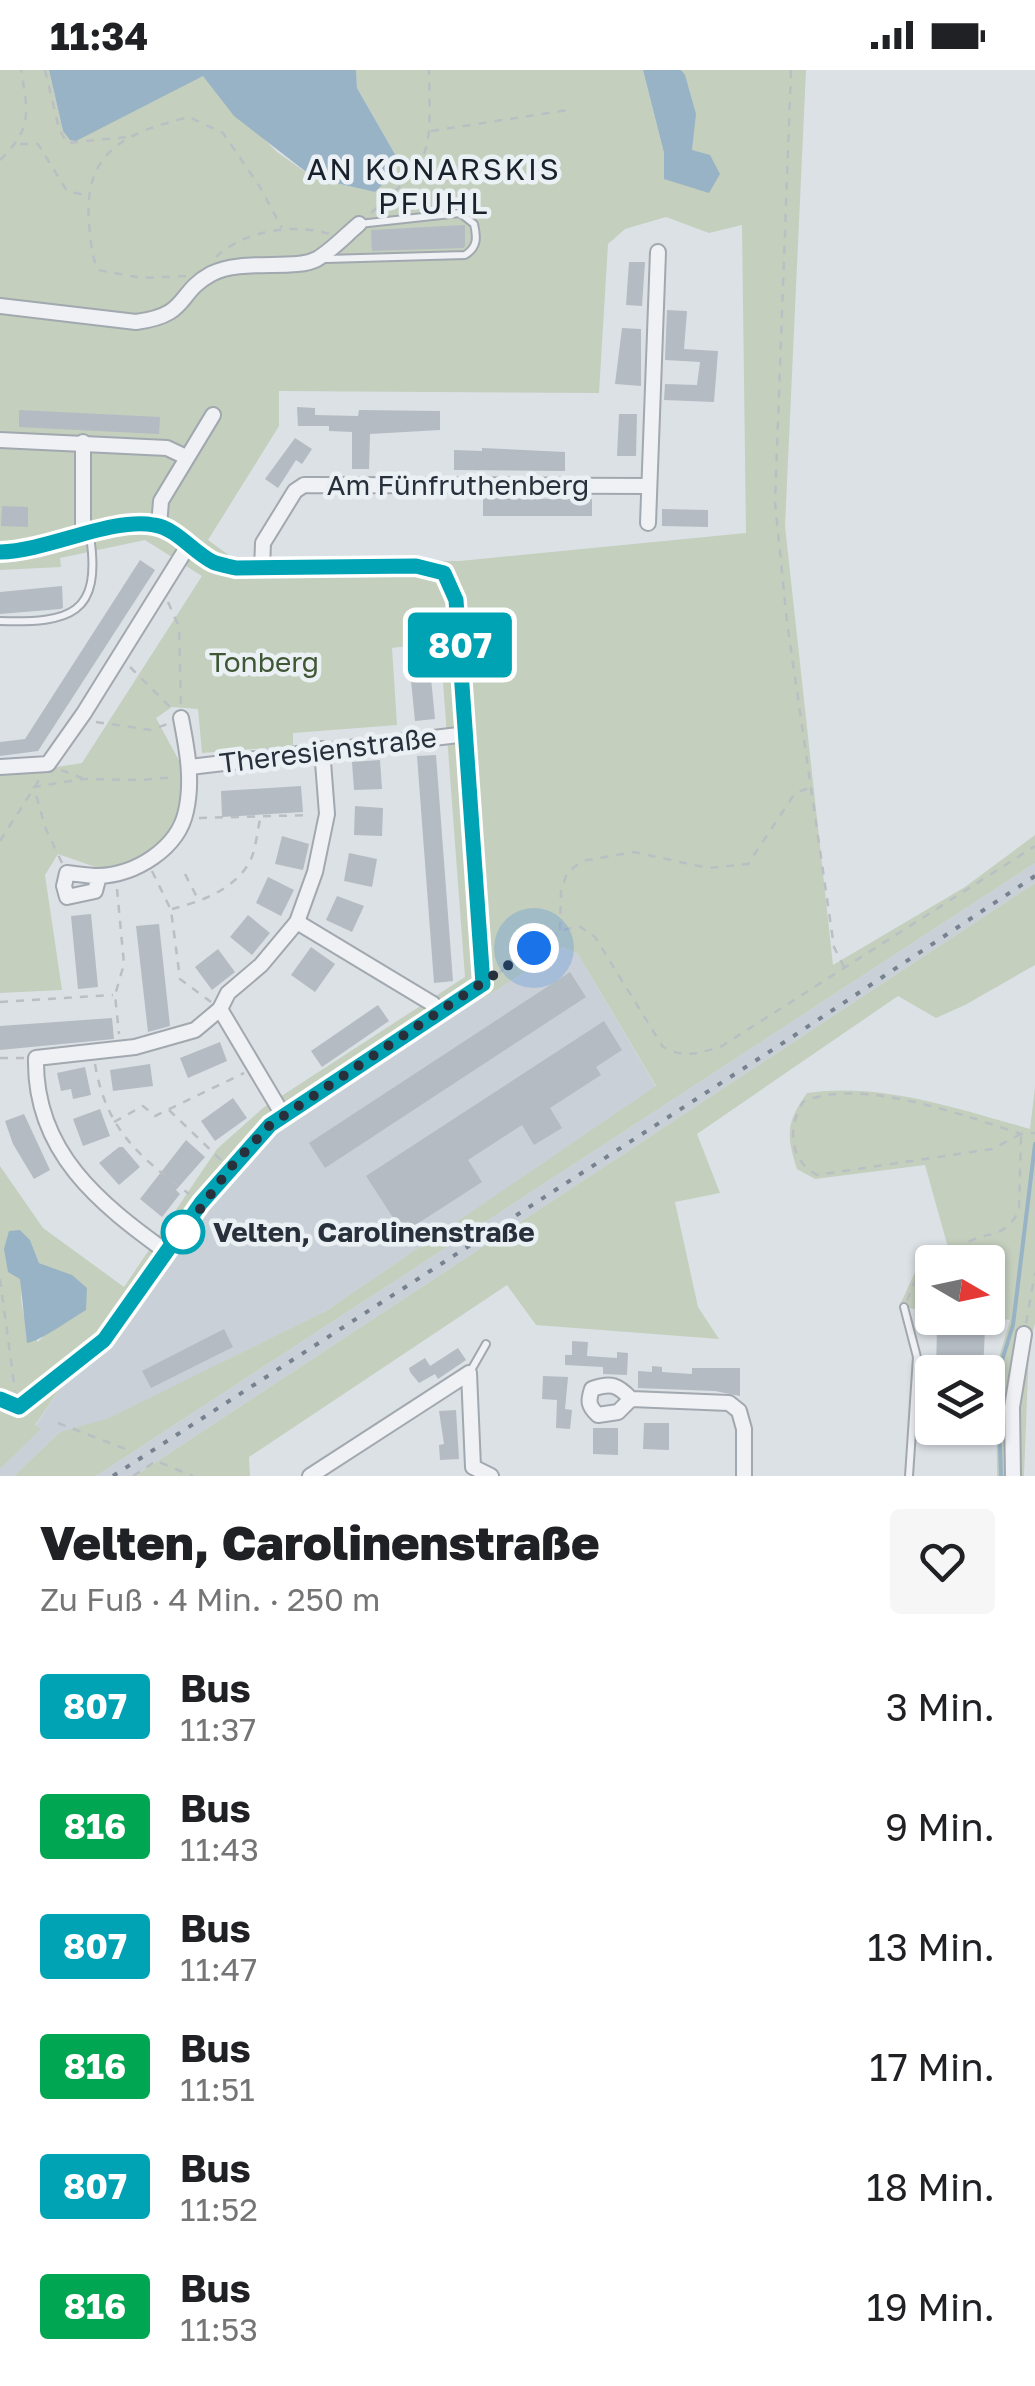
<!DOCTYPE html>
<html lang="de">
<head>
<meta charset="utf-8">
<style>
  :root { --surface:#fff; --page:#f6f6f6; --text:#202124; --muted:#757577 }
  body { margin:0; font-family:"Golos Text",sans-serif; background:var(--page); color:var(--text); height:100vh; display:flex; flex-direction:column; font-size:38px; white-space:nowrap }
  * { box-sizing:border-box; margin:0 }
  p { font-size:32px; color:var(--muted) }
  .icon { flex:none; width:55px; height:55px; fill:none; stroke:currentColor; stroke-width:2; stroke-linecap:round; stroke-linejoin:round }
  .map { position:relative; height:1406px; overflow:hidden }
  .side { display:flex; flex-direction:column; background:var(--surface); flex:1 }
  .side>* { flex:none }
  .badge { padding:0 20px; border-radius:8px; font-size:35px; line-height:65px }
  .needle { width:65px; rotate:99deg }
  .tools { position:absolute; left:915px; top:1175px; display:grid; gap:20px }
  .tools a { display:grid; place-items:center; width:90px; height:90px; border-radius:10px; background:var(--surface); box-shadow:0 2px 8px #0004; font-size:50px }
  .you { position:absolute; width:50px; height:50px; margin:-25px; border:8px solid #fff; border-radius:50%; background:#1a73e8; box-shadow:0 0 0 15px #1a73e833 }
  .map>.badge { position:absolute; translate:-50% -50%; box-shadow:0 0 0 5px #fff }
  .round { display:grid; place-items:center; flex:none; width:105px; height:105px; border-radius:10px; background:var(--page) }
  .overview { display:flex; align-items:center; justify-content:space-between; height:170px; padding:0 40px }
  h1 { font-size:48px; font-weight:800; line-height:75px }
  ul { padding:0; list-style:none }
  li { display:flex; align-items:center; gap:30px; height:120px; padding:0 40px }
  li div { flex:1 }
  li b { display:block; font-size:38px }
  li em { font-style:normal }
  li .badge { min-width:110px; font-weight:700; text-align:center }
  .status { display:flex; justify-content:space-between; align-items:center; height:70px; padding:0 50px; background:var(--surface); direction:ltr }
  .status svg { height:28px; fill:currentColor }
  .map>svg:first-child { display:block }
  .built { fill:#cad0d7 }
  .green { fill:#c4cfbe; fill-rule:evenodd }
  .water { fill:#98b3c5 }
  .lines { fill:none; stroke-linecap:round; stroke-linejoin:round }
  .stream { stroke:#98b3c5; stroke-width:4 }
  .building { fill:#b4bbc2 }
  .service-casing { stroke:#a2a8af; stroke-width:10 }
  .minor-casing { stroke:#a2a8af; stroke-width:18 }
  .path { stroke:#bbbfc4; stroke-width:2.5; stroke-dasharray:8 8; stroke-linecap:butt }
  .service { stroke:#eff1f4; stroke-width:6 }
  .minor { stroke:#eff1f4; stroke-width:14 }
  .rail { stroke:#76828f; stroke-width:4; stroke-dasharray:5 10; stroke-linecap:butt }
  .line-casing { stroke:#fff; stroke-width:22 }
  .line { stroke:#00a3b4; stroke-width:15 }
  .walk { stroke:#27303b; stroke-width:10; stroke-dasharray:0 18 }
  .stop-dot { fill:#fff; stroke:#00a3b4; stroke-width:5 }
  .labels { text-anchor:middle; stroke-width:9; stroke-linejoin:round; paint-order:stroke }
  .street-label { font-size:28px; fill:#27303b; stroke:#ebf0f4 }
  .park-label { font-size:28px; fill:#3f5734; stroke:#ebf0f4 }
  .stop-label { font-size:28px; font-weight:bold; fill:#27303b; stroke:#ebf0f4; text-anchor:start }
  .neighbourhood-label { font-size:30px; letter-spacing:2.5px; fill:#19222c; stroke:#ebf0f4 }
</style>
</head>
<body>
<div class="status"><b>11:34</b><svg viewBox="0 0 49 12"><path d="M0 12V9h3v3zM5 12V6h3v6zM10 12V3h3v9zM15 12V0h3v12zM26 1h20v11H26zM47 4h2v5h-2z"/></svg></div>
<div class="map">
<svg width="1035" height="1406" viewBox="0 0 1035 1406">
  <rect width="100%" height="100%" fill="#dce1e6"/>
  <g class="built">
    <path d="M1035,793V813L135,1406H96Z"/>
    <path d="M563,877L578,884L656,1017L326,1241L109,1349L60,1362L14,1406H0V1399L40,1359L35,1356L68,1307L109,1277L232,1104L285,1052L445,946L489,925Z"/>
  </g>
  <g class="green">
    <path d="M0,0H49L63,61L203,6L277,82L314,108L375,122L396,86L357,18L356,0H643L664,83V108L692,80L695,44L681,0H806L785,456L833,895L965,817L1035,765V793L96,1406H14L60,1362L109,1348L326,1241L656,1016L578,884L563,877L489,925L445,946L285,1052L232,1104L109,1277L68,1307L35,1355L41,1359L0,1399V1096L43,1158L124,1217L217,1079L263,1038L465,907L440,572L392,578L397,655L293,663V676L202,683L198,639L172,637L156,648L183,698L181,743L163,772L134,792L101,799L58,784L45,805L62,920L0,923V706L82,693L202,506L145,470L60,488L61,497L0,500ZM666,147L709,163L742,155L746,463L460,491L234,489L208,470L279,356V321L599,323L608,174L625,159ZM30,1170L39,1193L71,1205L86,1239L51,1258L38,1272C13,1238 20,1208 30,1170Z"/>
    <path d="M1035,813V895L965,935L936,948L898,926L697,1064L720,1123L675,1132L698,1237L719,1269L536,1255L507,1215L249,1387L250,1406H135Z"/>
    <path d="M1035,1017V1253L1029,1277L1024,1406H997L996,1298L1010,1250L988,1247V1192H940L949,1181L925,1095L815,1109L797,1099C786,1064 786,1053 807,1023C882,1012 958,1039 1030,1059Z"/>
    <path d="M932,1195V1241L899,1237L916,1200Z"/>
  </g>
  <g class="water">
    <path d="M49,0H356L357,18L396,86L391,106L375,122L314,108L234,46L203,6L76,71L70,70L63,61Z"/>
    <path d="M643,0H681L685,5L696,44L692,80L710,85L720,104L709,123L664,109V83Z"/>
    <path d="M20,1160L30,1170L39,1193L72,1205L87,1218L86,1240C72,1248 39,1272 27,1273L20,1209L8,1202L4,1179L9,1161Z"/>
  </g>
  <g class="lines">
    <g class="stream">
      <path d="M999,1333V1300L1013,1255L1035,1074"/>
      <path d="M999,1346L1000,1360"/>
      <path d="M1000,1375L1001,1406"/>
    </g>
  </g>
  <g class="building">
    <path d="M465,155V176L463,178L372,181L371,160Z"/>
    <path d="M629,192H645L642,236L626,235Z"/>
    <path d="M667,240L687,241L684,279L718,281L714,332L664,330L665,314L697,315L700,292L665,290Z"/>
    <path d="M622,258L641,259V316L615,314Z"/>
    <path d="M297,337L315,338V345L358,346L359,340L440,341V360L370,364L369,399H352V362L329,361V356H298Z"/>
    <path d="M19,340L160,347L159,364L19,357Z"/>
    <path d="M619,344H637L636,386H617Z"/>
    <path d="M295,368L312,379L302,394L296,390L278,418L265,409Z"/>
    <path d="M482,378L565,382V401L454,400V380L482,381Z"/>
    <path d="M483,428L592,429V446H483Z"/>
    <path d="M2,436L28,437V457L1,456Z"/>
    <path d="M662,439L708,440V457L662,456Z"/>
    <path d="M140,490L155,500L38,681L0,686V672L25,669Z"/>
    <path d="M62,516L63,538L60,539L0,544V522Z"/>
    <path d="M428,578L435,649L415,651L408,580Z"/>
    <path d="M436,685L453,911L434,913L417,686Z"/>
    <path d="M380,690L382,719L354,720L352,692Z"/>
    <path d="M301,716L303,742L222,747L221,721Z"/>
    <path d="M355,736L383,738L382,766L354,765Z"/>
    <path d="M282,766L309,774L303,800L275,794Z"/>
    <path d="M349,783L377,789L372,817L344,811Z"/>
    <path d="M268,807L294,820L281,846L256,833Z"/>
    <path d="M337,826L364,836L352,862L326,850Z"/>
    <path d="M91,844L98,917L78,919L71,846Z"/>
    <path d="M248,845L270,863L252,885L230,867Z"/>
    <path d="M159,854L170,956L148,962L136,856Z"/>
    <path d="M311,877L335,894L315,922L291,905Z"/>
    <path d="M218,879L235,902L212,920L195,897Z"/>
    <path d="M570,902L586,927L325,1098L309,1073Z"/>
    <path d="M378,935L389,951L322,997L311,981Z"/>
    <path d="M112,948L114,969L0,980V956Z"/>
    <path d="M604,951L622,980L596,997L601,1005L550,1038L562,1058L534,1075L522,1055L468,1090L482,1112L403,1163L366,1106Z"/>
    <path d="M220,972L227,991L188,1008L180,988Z"/>
    <path d="M150,994L153,1016L113,1021L110,1000Z"/>
    <path d="M85,997L91,1025L73,1029L71,1019L61,1021L57,1003Z"/>
    <path d="M233,1028L247,1048L215,1071L201,1051Z"/>
    <path d="M100,1039L110,1066L83,1076L73,1049Z"/>
    <path d="M24,1044L50,1100L34,1109L13,1074L5,1051Z"/>
    <path d="M186,1070L205,1087L176,1120L180,1124L162,1147L140,1129Z"/>
    <path d="M119,1077H123L140,1097L119,1115L99,1093Z"/>
    <path d="M937,1257L985,1258L983,1302H936Z"/>
    <path d="M224,1259L233,1277L151,1318L142,1301Z"/>
    <path d="M572,1271L588,1272L587,1286L617,1288V1282L628,1283L627,1305L603,1304V1297L565,1295V1285H572Z"/>
    <path d="M458,1278L466,1290L438,1309L435,1304L419,1313L410,1302L409,1298L425,1288L430,1296Z"/>
    <path d="M652,1296L662,1297V1302L692,1304V1298H740V1326L715,1321L638,1318V1301L652,1302Z"/>
    <path d="M543,1306L568,1307L565,1339L572,1340L570,1359L556,1358L557,1330L542,1329Z"/>
    <path d="M456,1340L459,1389L440,1390L439,1375L444,1374L439,1341Z"/>
    <path d="M644,1353H669V1380L643,1379Z"/>
    <path d="M593,1358H618V1385L593,1384Z"/>
  </g>
  <g class="lines">
    <defs>
      <g id="service">
        <path d="M326,189L465,185C478,177 477,167 474,154L460,143L359,154"/>
        <path d="M0,551C70,553 102,545 90,466"/>
        <path d="M904,1237L917,1287L909,1406"/>
        <path d="M470,1302L486,1274"/>
      </g>
      <g id="minor">
        <path d="M0,236L136,252C190,245 176,223 211,204C241,188 295,201 317,189C332,180 346,165 359,154"/>
        <path d="M0,370L167,378L186,387"/>
        <path d="M83,372V466"/>
        <path d="M648,453L658,182"/>
        <path d="M159,456L161,431L213,345"/>
        <path d="M0,482C48,481 111,448 154,455C176,458 193,482 213,492C219,495 228,496 235,498L416,496L443,503L456,530L483,914L270,1055L201,1133L105,1270L19,1337L0,1329"/>
        <path d="M262,499L263,473L295,421L304,415L649,416"/>
        <path d="M0,697L48,694L84,643L188,476"/>
        <path d="M190,697L467,664"/>
        <path d="M99,806L95,821L67,827L64,816L67,803C77,804 88,806 98,806C135,805 178,779 186,741C193,710 187,679 181,648"/>
        <path d="M297,852L433,934L439,941"/>
        <path d="M220,939L283,1045"/>
        <path d="M168,1183C100,1134 34,1082 36,988L135,977L195,960L220,939L228,923L261,895L297,852L315,802L327,744L322,679"/>
        <path d="M631,1329L618,1342L598,1345C588,1336 588,1331 592,1319C611,1312 618,1315 631,1329L729,1333L739,1341L744,1359V1406"/>
        <path d="M310,1406L469,1303L473,1397L491,1406"/>
        <path d="M1013,1406L1012,1337L1024,1264"/>
      </g>
    </defs>
    <use href="#service" class="service-casing"/>
    <use href="#minor" class="minor-casing"/>
    <g class="path">
      <path d="M45,0L59,59L67,73L128,67"/>
      <path d="M791,0L775,432L787,552L834,877L844,897"/>
      <path d="M431,61L568,40"/>
      <path d="M20,74H38L67,121L85,125"/>
      <path d="M0,90C33,58 28,42 21,0"/>
      <path d="M371,143C436,85 430,85 429,0"/>
      <path d="M216,187C244,160 294,153 330,164"/>
      <path d="M186,206L142,208L98,200C91,185 91,170 89,154C83,79 127,63 189,47L223,63L260,117L282,158"/>
      <path d="M168,532L179,557L181,637"/>
      <path d="M130,597L173,640"/>
      <path d="M96,652L151,660L170,653"/>
      <path d="M61,700L82,708"/>
      <path d="M199,748L311,745"/>
      <path d="M0,771L39,710"/>
      <path d="M62,793L45,757L34,717L83,709L142,710L175,707"/>
      <path d="M152,801L171,840L180,909L211,932"/>
      <path d="M185,804L199,831"/>
      <path d="M117,819L124,894L115,925L119,964"/>
      <path d="M172,839C200,832 237,819 251,789C256,778 257,762 260,750"/>
      <path d="M560,860L561,821L567,803L582,791L634,782L708,798L748,794L795,723L809,718"/>
      <path d="M497,904L560,861L579,856L595,867L663,977C685,989 700,983 722,976L1035,776"/>
      <path d="M0,932L113,925"/>
      <path d="M0,988H25"/>
      <path d="M95,994C106,1059 138,1086 189,1124"/>
      <path d="M169,1040L221,1090"/>
      <path d="M114,1052L143,1036L155,1046L244,1003"/>
      <path d="M1021,1064L992,1079L817,1105C788,1089 788,1057 803,1032C858,1006 966,1046 1021,1064L1035,1063"/>
      <path d="M944,1192C950,1187 956,1179 963,1175C987,1159 1002,1172 1019,1141L1021,1065"/>
      <path d="M0,1209L15,1321"/>
      <path d="M907,1231C913,1215 916,1205 932,1199"/>
      <path d="M1026,1253L1035,1203"/>
      <path d="M58,1353L128,1380"/>
      <path d="M133,1406L156,1391L193,1406"/>
    </g>
    <use href="#service" class="service"/>
    <use href="#minor" class="minor"/>
    <path class="rail" d="M113,1406L786,971L1035,806"/>
  </g>
  <g class="lines">
    <defs>
      <path id="line" d="M0,482C48,481 111,447 154,455C176,458 193,482 213,492C220,495 228,496 236,498L416,496L444,503L456,530L483,914L270,1055L201,1133L104,1270L19,1337L0,1329"/>
    </defs>
    <use href="#line" class="line-casing"/>
    <use href="#line" class="line"/>
    <path class="walk" d="M183,1162L181,1165L230,1098L270,1055L534,878"/>
  </g>
  <circle class="stop-dot" cx="183" cy="1162" r="20"/>
  <g class="labels">
    <g class="street-label">
      <text x="458" y="425">Am Fünfruthenberg</text>
      <text transform="translate(328 680) rotate(-7)" y="10">Theresienstraße</text>
    </g>
    <g class="park-label">
      <text x="264" y="602">Tonberg</text>
    </g>
    <g class="stop-label">
      <text x="213" y="1172">Velten, Carolinenstraße</text>
    </g>
    <g class="neighbourhood-label">
      <text x="434" y="110">AN KONARSKIS<tspan x="434" dy="34">PFUHL</tspan></text>
    </g>
  </g>
</svg>
<div class="tools">
<a><svg class="needle" viewBox="-14 -14 28 28"><path d="M0-13l5 13h-10z" fill="#e53935"/><path d="M0 13l5-13h-10z" fill="#757577"/></svg></a>
<a><svg class="icon" aria-label="layers" viewBox="0 0 24 24"><path d="M12 4l9 5-9 5-9-5zM3 14l9 5 9-5"/></svg></a>
</div>
<div class="you" style="left:534px;top:878px"></div>
<b class="badge" style="left:460px;top:575px;background:#00a3b4;color:#fff">807</b>
</div>
<section class="side">
<div class="overview"><div><h1>Velten, Carolinenstraße</h1><p>Zu Fuß · 4 Min. · 250 m</p></div><a class="round"><svg class="icon" aria-label="heart" viewBox="0 0 24 24"><path d="M12 20l-8-8c-3-5 5-10 8-4 3-6 11-1 8 4z"/></svg></a></div>
<ul>
<li><span class="badge" style="background:#00a3b4;color:#fff">807</span><div><b>Bus</b><p>11:37</p></div><em>3 Min.</em></li>
<li><span class="badge" style="background:#00a651;color:#fff">816</span><div><b>Bus</b><p>11:43</p></div><em>9 Min.</em></li>
<li><span class="badge" style="background:#00a3b4;color:#fff">807</span><div><b>Bus</b><p>11:47</p></div><em>13 Min.</em></li>
<li><span class="badge" style="background:#00a651;color:#fff">816</span><div><b>Bus</b><p>11:51</p></div><em>17 Min.</em></li>
<li><span class="badge" style="background:#00a3b4;color:#fff">807</span><div><b>Bus</b><p>11:52</p></div><em>18 Min.</em></li>
<li><span class="badge" style="background:#00a651;color:#fff">816</span><div><b>Bus</b><p>11:53</p></div><em>19 Min.</em></li>
</ul>
</section>
</body>
</html>
